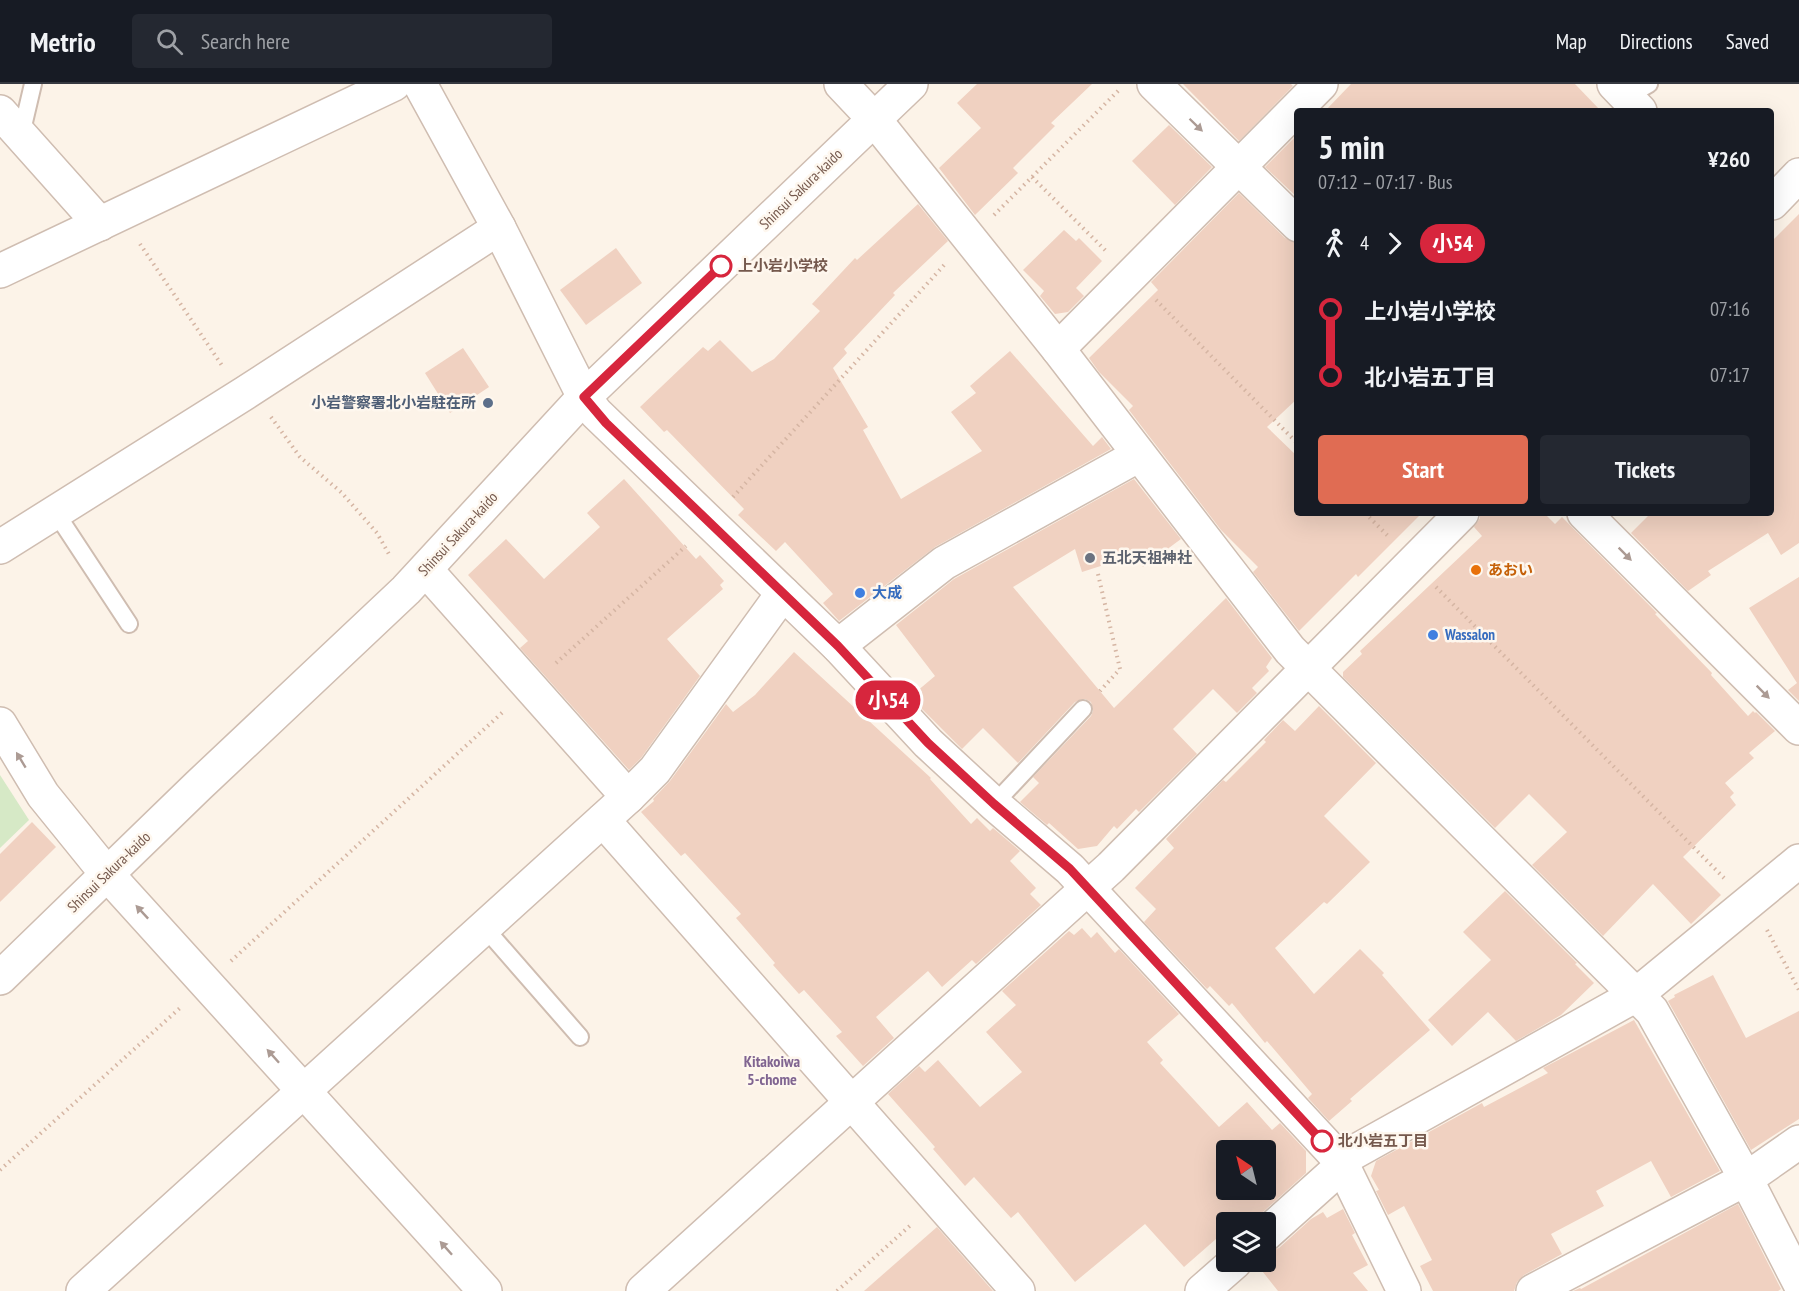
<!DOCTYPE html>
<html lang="en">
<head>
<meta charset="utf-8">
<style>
  :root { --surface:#171b24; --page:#242831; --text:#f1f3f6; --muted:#9ea1a6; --line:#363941; --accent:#e06c53 }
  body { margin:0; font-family:"PT Sans Narrow","Noto Sans JP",sans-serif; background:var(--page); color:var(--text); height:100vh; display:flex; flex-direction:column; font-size:22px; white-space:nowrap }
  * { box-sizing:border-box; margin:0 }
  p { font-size:20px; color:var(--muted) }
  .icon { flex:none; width:33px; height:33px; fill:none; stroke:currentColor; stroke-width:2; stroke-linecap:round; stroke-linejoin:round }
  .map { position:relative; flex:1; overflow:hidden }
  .details { position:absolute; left:1294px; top:24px; width:480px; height:408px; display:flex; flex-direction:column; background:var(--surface); border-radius:6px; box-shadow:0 6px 24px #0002 }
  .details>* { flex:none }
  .badge { padding:0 12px; border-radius:20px; font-size:21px; line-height:39px }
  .needle { width:39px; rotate:325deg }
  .controls { position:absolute; left:1216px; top:1056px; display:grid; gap:12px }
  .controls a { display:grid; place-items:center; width:60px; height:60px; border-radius:6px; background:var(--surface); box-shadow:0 6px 24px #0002; font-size:30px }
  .map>.badge { position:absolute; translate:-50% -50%; box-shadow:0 0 0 3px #fff }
  .legs { display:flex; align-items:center; gap:9px; height:66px; padding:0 24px; font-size:20px }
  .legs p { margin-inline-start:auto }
  .headline { display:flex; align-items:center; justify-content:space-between; height:102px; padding:0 24px }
  h1 { font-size:33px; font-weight:600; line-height:45px }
  .button { display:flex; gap:12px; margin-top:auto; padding:12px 24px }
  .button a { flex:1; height:69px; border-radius:6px; background:var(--accent); color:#fff; font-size:24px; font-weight:600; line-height:69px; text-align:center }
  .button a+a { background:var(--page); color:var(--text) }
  ul { padding:0 24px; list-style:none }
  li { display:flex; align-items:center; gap:21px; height:66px; font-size:22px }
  li i { display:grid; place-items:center; width:9px; height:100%; margin:0 8px; background:currentColor }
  li i::after { content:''; width:15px; height:15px; margin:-8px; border:4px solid; border-radius:50%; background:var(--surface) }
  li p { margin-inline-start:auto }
  li:first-child i { background:linear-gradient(#0000 50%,currentColor 0) }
  li:last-child i { background:linear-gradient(currentColor 50%,#0000 0) }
  header { display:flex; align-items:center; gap:36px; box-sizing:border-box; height:84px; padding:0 30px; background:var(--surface); border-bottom:2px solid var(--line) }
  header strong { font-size:28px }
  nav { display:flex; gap:33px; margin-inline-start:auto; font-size:21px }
  .search { width:420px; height:54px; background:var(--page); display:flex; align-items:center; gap:15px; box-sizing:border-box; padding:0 21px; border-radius:6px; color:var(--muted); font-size:22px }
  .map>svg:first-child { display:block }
  .park { fill:#d6e9c6 }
  .building { fill:#f0d1c1; fill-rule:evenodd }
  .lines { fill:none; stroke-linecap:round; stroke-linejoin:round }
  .service-casing { stroke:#cfbdb1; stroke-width:20 }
  .minor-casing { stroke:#cfbdb1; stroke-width:36 }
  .tertiary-casing { stroke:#cfbdb1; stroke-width:36 }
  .path { stroke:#d5b5a3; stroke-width:4; stroke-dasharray:1.5 4.5; stroke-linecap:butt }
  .service { stroke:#fff; stroke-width:16 }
  .minor { stroke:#fff; stroke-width:33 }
  .tertiary { stroke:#fff; stroke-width:33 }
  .oneway { fill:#ac9b94 }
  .line-1-casing { stroke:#fff; stroke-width:14 }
  .line-1 { stroke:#d7263d; stroke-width:9 }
  .stop-1-dot { fill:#fff; stroke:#d7263d; stroke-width:3 }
  .service-dot { fill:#5c6f8a; stroke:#fef7ee; stroke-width:2 }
  .worship-dot { fill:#6b7280; stroke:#fef7ee; stroke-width:2 }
  .food-dot { fill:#e8710a; stroke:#fef7ee; stroke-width:2 }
  .shop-dot { fill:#3f7fe0; stroke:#fef7ee; stroke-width:2 }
  .labels { text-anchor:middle; stroke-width:5; stroke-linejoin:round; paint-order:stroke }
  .street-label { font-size:15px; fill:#75594d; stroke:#fef7ee }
  .stop-label { font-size:15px; font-weight:bold; fill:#75594d; stroke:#fef7ee; text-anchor:start }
  .service-label { font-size:15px; font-weight:bold; fill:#4e5e75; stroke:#fef7ee; text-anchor:end }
  .worship-label { font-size:15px; font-weight:bold; fill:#5b616d; stroke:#fef7ee; text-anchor:start }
  .food-label { font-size:15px; font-weight:bold; fill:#c56008; stroke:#fef7ee; text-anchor:start }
  .shop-label { font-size:15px; font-weight:bold; fill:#366cbe; stroke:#fef7ee; text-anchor:start }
  .neighbourhood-label { font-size:16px; font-weight:bold; fill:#806591; stroke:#fef7ee }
</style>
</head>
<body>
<header>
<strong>Metrio</strong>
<div class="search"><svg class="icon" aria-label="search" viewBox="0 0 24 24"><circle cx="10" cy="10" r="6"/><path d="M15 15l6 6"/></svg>Search here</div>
<nav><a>Map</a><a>Directions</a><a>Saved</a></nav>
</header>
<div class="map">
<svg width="1799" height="1207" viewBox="0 0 1799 1207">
  <rect width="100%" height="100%" fill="#fcf3e8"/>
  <path class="park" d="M0,691L29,736L0,764Z"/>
  <g class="building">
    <path d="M977,0H1092L1051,39L1055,42L1013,84L1018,89L975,131L939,84L981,44L957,19Z"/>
    <path d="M1183,0H1291L1293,2L1239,57Z"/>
    <path d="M1351,0H1575L1601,27H1325Z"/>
    <path d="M1169,41L1212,83L1175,121L1132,77Z"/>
    <path d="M1298,50V114L1265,83Z"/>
    <path d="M1239,109L1285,154L1298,159V314L1267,343L1298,373V429H1422L1358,493L1356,490L1299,547L1253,488L1258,483L1221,446L1129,326L1133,322L1099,288L1089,274L1158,206L1151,198Z"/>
    <path d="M918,120L948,157L893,209L895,211L844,265L847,269L833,284L868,343L863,346L901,415L982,367L951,328L976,309L970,302L1010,267L1093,362L1102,353L1111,365L935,463L839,537L823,519L833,510L785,458L776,467L738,431L744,425L667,346L664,348L640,323L703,263L708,267L720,256L752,288L774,275L820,227L812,220L855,174L857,176Z"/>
    <path d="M1799,130V459L1781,471L1768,449L1708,487L1711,491L1688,507L1631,449L1651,429H1772V157Z"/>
    <path d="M1064,146L1076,157L1079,154L1102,177L1076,204L1084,212L1068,228L1055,230L1040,212L1044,207L1023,186Z"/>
    <path d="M616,164L642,199L586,241L560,206Z"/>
    <path d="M463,264L489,303L450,329L425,289Z"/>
    <path d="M624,395L696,475L700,471L724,497L720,501L723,505L667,555L700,592L641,674L629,686L520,564L528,557L468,491L506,455L544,495L600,443L587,429Z"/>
    <path d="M1134,395L1181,455L1143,483L1135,471L1082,488L1075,465L1013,503L1114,624L1226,514L1272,574L1266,583L1269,587L1252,604L1257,609L1237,629L1213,605L1173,645L1197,670L1139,728L1136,725L1117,745L1114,742L1097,762L1078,765L1049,739L1047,741L1020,718L1039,699L1033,693L1091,632L1093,627L1091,618L1085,615L1075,618L1018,679L983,644L962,665L910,613L935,592L896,541L954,495Z"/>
    <path d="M1480,429H1544L1555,440L1562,433L1657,529L1655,530L1712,589L1711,591L1748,632L1753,627L1755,629L1756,628L1775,647L1749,669L1754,674L1725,699L1734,709L1730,713L1736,721L1683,773L1721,811L1691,840L1653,800L1603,852L1532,781L1567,748L1529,710L1495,744L1343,593V588L1362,570L1360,567L1482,452L1474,443L1480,434Z"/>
    <path d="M1799,493V617L1788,606L1797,599L1749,524Z"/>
    <path d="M794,568L931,694L930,695L971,740L977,734L990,747L993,744L1020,767L1010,777L1036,804L1030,810L1041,821L976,880L972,876L942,903L928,887L876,933L894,954L863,982L836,952L842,948L804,906L799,910L773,881L775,879L736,834L741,830L685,769L681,772L641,728L654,717L653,715L670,697L726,620L733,628L755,611Z"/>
    <path d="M1319,622L1376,679L1324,732L1370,778L1327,820L1324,818L1275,864L1314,910L1360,865L1384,889L1382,891L1430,946L1350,1015L1352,1017L1329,1037L1308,1014L1312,1010L1267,957L1265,959L1232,919L1229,922L1210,902L1207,905L1144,838L1156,825L1135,804L1174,764L1166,755L1223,696L1226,698L1266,658L1264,656L1283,636L1295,647Z"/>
    <path d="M32,738L56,763L0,818V770Z"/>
    <path d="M1505,807L1577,879L1575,880L1594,899L1561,931L1516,957L1488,928L1452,962L1428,936L1491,876L1463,848Z"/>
    <path d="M1082,844L1091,854L1097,848L1115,869L1119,865L1179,930L1147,958L1163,976L1160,979L1219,1043L1247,1018L1272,1046L1280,1039L1306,1067V1089L1252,1138H1227V1149L1224,1148L1184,1183L1145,1140L1075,1198L1018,1128L1011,1134L974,1093L965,1102L933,1065L935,1063L888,1010L919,982L925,988L938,976L980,1023L1022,988L986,948L1016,921L1002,907L1069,847L1074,851ZM1227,1066H1266V1106H1227Z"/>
    <path d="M1713,891L1746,954L1799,927V1035L1751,1066L1668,917L1675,913L1674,911Z"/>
    <path d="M1634,936L1720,1087L1671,1113L1651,1077L1596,1107L1604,1122L1551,1150L1562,1170L1524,1191L1517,1198L1514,1207H1433L1420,1182L1432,1176L1404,1122L1388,1131L1376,1107L1379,1106L1371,1092L1376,1077L1482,1019L1484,1023L1548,989L1543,984Z"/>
    <path d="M1738,1120L1781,1205L1778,1207H1573L1580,1204L1581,1205Z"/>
    <path d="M1343,1125L1355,1149L1352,1151L1368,1181L1353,1189L1368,1207H1278L1255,1178H1266V1168L1279,1164L1311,1135L1323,1128L1327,1134Z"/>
    <path d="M937,1143L993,1207H864Z"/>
  </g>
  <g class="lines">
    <defs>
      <g id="service">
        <path d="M1626,13L1649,0"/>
        <path d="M21,51L33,0"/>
        <path d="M56,429L129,540"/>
        <path d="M994,720L1083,625"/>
        <path d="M484,843L580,953"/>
      </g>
      <g id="minor">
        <path d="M841,0L874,35L1058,265L1290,566L1652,927L1746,1095L1799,1198"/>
        <path d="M1154,0L1298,141"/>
        <path d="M1614,0L1640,27"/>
        <path d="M0,28L100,140"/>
        <path d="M1772,119L1799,91"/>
        <path d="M1058,265L1321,0"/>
        <path d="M1584,429L1799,644"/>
        <path d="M0,463L245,309L499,144"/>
        <path d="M426,486L628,713"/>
        <path d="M838,562L944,479L1139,371"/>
        <path d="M0,640L43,711L107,790L485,1207"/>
        <path d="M603,736L1018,1207"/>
        <path d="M1340,1076L1636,911L1799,777"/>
        <path d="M1266,1150L1343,1081"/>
        <path d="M83,1207L628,713L655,686L783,509"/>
        <path d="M643,1207L1111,783L1462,429"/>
        <path d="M1202,1207L1235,1178"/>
        <path d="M1533,1207L1746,1095L1799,1058"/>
      </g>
      <g id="tertiary">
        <path d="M420,0L499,144L584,313L596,329L838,562L928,659L994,720L1070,785L1340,1076L1404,1207"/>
        <path d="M0,187L394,0"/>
        <path d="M0,894L198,702L406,506L584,313L911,0"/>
      </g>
    </defs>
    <use href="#service" class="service-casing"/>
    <use href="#minor" class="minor-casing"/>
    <use href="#tertiary" class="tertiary-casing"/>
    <g class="path">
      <path d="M1032,93L1108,169"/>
      <path d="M994,131L1120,5"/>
      <path d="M140,160L223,283"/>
      <path d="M1156,216L1298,360"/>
      <path d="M271,333L300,373L342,409L377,449L390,472"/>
      <path d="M733,413L946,179"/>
      <path d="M1365,429L1390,454"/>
      <path d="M1098,490L1120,585L1100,607"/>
      <path d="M1436,503L1724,794"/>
      <path d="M556,579L686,462"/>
      <path d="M1767,846L1799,906"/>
      <path d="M231,877L504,627"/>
      <path d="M0,1086L181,923"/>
      <path d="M837,1207L913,1139"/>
    </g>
    <use href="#service" class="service"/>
    <use href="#minor" class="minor"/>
    <use href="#tertiary" class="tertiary"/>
  </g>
  <defs><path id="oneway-solid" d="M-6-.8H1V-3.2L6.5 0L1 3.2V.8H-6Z" transform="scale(1.5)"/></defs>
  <g class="oneway">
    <use href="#oneway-solid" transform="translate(1196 41) rotate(44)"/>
    <use href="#oneway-solid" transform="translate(1625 470) rotate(45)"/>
    <use href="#oneway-solid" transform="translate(1763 608) rotate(45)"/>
    <use href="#oneway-solid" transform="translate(21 676) rotate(-121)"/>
    <use href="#oneway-solid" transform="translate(142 828) rotate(-133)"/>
    <use href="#oneway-solid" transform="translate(273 972) rotate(-132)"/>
    <use href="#oneway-solid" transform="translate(446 1164) rotate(-132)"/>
  </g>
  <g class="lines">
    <defs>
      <path id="line-1" d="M721,182L584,313L606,339L838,562L928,659L994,720L1070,785L1322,1057"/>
    </defs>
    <use href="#line-1" class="line-1-casing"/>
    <use href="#line-1" class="line-1"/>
  </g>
  <g class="stop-1-dot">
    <circle cx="721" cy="182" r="10"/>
    <circle cx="1322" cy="1057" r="10"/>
  </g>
  <circle class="service-dot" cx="488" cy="319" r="6"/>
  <circle class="worship-dot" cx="1090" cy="474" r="6"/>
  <circle class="food-dot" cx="1476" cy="486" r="6"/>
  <g class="shop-dot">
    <circle cx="860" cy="509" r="6"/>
    <circle cx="1433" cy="551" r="6"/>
  </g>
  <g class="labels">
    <g class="street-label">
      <text transform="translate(801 105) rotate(-44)" y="5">Shinsui Sakura-kaido</text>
      <text transform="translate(458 450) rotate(-47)" y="5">Shinsui Sakura-kaido</text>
      <text transform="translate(109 788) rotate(-44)" y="5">Shinsui Sakura-kaido</text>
    </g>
    <g class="stop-label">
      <text x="738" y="187">上小岩小学校</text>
      <text x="1338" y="1062">北小岩五丁目</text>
    </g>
    <g class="service-label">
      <text x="476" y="324">小岩警察署北小岩駐在所</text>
    </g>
    <g class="worship-label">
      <text x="1102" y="479">五北天祖神社</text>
    </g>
    <g class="food-label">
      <text x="1488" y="491">あおい</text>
    </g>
    <g class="shop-label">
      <text x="872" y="514">大成</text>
      <text x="1445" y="556">Wassalon</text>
    </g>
    <g class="neighbourhood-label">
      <text x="772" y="983">Kitakoiwa<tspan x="772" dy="18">5-chome</tspan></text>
    </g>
  </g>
</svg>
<div class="controls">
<a><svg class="needle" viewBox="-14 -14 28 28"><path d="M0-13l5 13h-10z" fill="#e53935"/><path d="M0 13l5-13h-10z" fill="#9ea1a6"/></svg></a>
<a><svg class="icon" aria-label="layers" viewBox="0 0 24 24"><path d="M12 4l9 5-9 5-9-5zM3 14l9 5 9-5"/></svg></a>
</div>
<b class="badge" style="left:888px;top:616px;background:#d7263d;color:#fff">小54</b>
<section class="details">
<div class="headline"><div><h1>5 min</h1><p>07:12 – 07:17 · Bus</p></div><b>¥260</b></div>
<div class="legs"><svg class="icon" aria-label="walk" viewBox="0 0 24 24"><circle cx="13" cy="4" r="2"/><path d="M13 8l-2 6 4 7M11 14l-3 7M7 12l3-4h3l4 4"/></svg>4<svg class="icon" aria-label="forward" viewBox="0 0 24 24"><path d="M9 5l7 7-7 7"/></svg><b class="badge" style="background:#d7263d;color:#fff">小54</b></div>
<ul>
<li><i style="color:#d7263d"></i><b>上小岩小学校</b><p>07:16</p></li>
<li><i style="color:#d7263d"></i><b>北小岩五丁目</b><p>07:17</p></li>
</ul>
<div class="button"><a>Start</a><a>Tickets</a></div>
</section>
</div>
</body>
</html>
